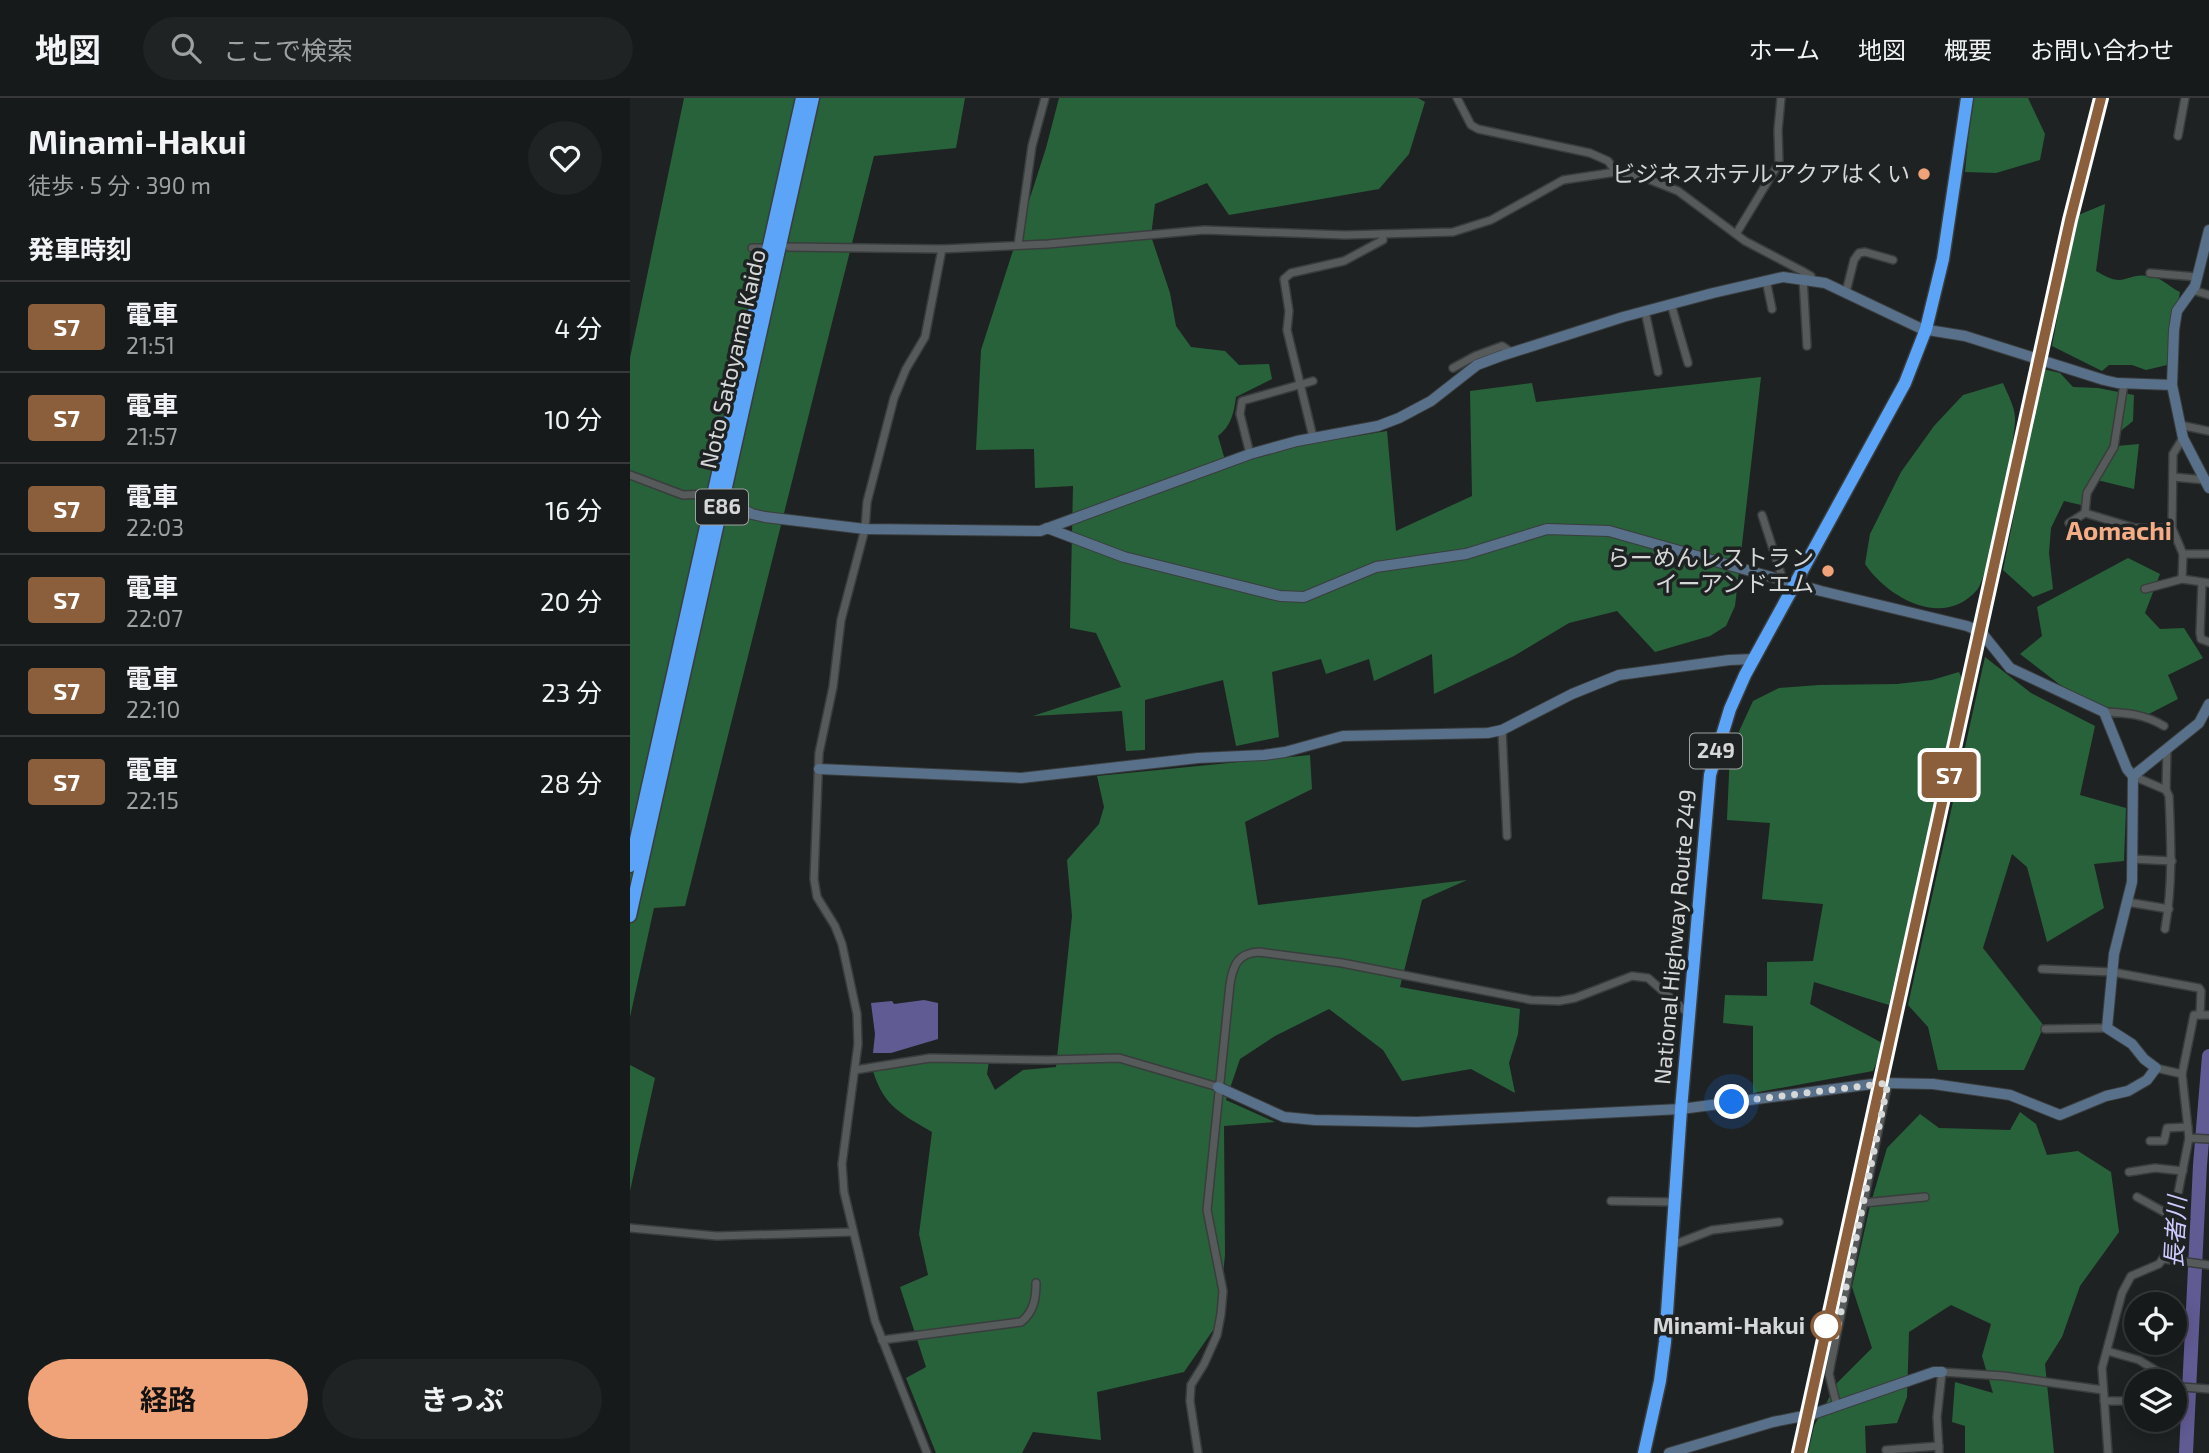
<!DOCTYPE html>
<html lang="ja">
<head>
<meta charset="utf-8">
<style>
  :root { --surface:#171a1a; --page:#202323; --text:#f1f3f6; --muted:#9ea1a2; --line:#363839; --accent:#f0a378 }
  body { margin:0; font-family:"Exo 2","Noto Sans JP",sans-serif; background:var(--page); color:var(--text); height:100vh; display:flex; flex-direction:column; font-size:26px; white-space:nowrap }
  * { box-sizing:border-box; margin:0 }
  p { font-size:23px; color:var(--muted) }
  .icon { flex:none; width:38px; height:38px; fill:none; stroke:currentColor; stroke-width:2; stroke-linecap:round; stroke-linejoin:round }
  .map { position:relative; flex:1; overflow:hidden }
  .details { display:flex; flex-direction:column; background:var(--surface); width:630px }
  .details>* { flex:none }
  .badge { padding:0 14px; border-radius:5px; font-size:24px; line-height:46px }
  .controls { position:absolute; left:1494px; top:1194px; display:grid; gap:14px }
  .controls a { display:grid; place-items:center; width:63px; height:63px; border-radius:50%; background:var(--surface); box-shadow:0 4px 18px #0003,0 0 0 2px var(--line); font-size:35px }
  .you { position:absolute; width:35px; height:35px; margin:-18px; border:5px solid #fff; border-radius:50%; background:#1a73e8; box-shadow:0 0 0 10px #1a73e833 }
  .map>.badge { position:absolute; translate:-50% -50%; box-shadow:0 0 0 4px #fff }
  h2 { padding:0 28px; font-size:26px; line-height:63px }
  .round { display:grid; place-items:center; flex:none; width:74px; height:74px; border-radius:37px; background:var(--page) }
  .summary { display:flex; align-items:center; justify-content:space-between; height:119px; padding:0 28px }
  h1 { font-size:33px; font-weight:700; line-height:52px }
  .cta { display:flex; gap:14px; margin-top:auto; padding:14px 28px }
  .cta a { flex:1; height:80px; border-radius:42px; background:var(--accent); color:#111; font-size:28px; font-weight:700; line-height:80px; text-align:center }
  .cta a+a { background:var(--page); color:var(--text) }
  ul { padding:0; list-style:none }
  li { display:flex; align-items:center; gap:21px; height:91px; padding:0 28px; border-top:2px solid var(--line) }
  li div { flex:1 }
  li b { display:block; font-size:26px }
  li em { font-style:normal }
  li .badge { min-width:77px; font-weight:700; text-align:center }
  header { display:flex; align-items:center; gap:42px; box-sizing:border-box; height:98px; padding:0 35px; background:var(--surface); border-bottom:2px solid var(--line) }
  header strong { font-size:33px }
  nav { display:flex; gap:38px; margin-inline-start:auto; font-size:24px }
  .search { width:490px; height:63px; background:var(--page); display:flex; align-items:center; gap:18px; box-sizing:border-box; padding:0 24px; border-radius:38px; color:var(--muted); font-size:26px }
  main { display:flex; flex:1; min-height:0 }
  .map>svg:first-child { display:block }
  .forest { fill:#28623a }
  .water { fill:#615b94 }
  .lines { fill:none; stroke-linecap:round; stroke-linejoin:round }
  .river { stroke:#615b94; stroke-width:14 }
  .street-casing { stroke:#3a3d3d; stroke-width:10 }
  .secondary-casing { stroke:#3a3d3d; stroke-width:12 }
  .highway-casing { stroke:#3a3d3d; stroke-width:15 }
  .street { stroke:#565a5b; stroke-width:7 }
  .secondary { stroke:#58708a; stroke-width:10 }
  .highway { stroke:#5ca4f7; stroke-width:12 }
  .rail-casing { stroke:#8e9191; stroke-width:5 }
  .rail { stroke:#1f2223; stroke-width:2.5; stroke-dasharray:8; stroke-linecap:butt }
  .line-casing { stroke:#fff; stroke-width:16 }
  .line { stroke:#8b5e3c; stroke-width:10 }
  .walk { stroke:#d6d8d8; stroke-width:7; stroke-dasharray:0 12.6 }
  .poi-dot { fill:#f0a378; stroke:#1f2223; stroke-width:2.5 }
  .stop-dot { fill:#fff; stroke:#8b5e3c; stroke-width:3.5 }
  .labels { text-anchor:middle; stroke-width:7; stroke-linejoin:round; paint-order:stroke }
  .shield { fill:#1f2223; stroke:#9fa1a2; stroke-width:2 }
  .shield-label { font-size:21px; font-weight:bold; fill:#d6d8d8 }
  .poi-label { font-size:23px; fill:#d6d8d8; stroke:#1f2223; text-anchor:end }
  .street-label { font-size:23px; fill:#d6d8d8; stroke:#1f2223 }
  .stop-label { font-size:23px; font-weight:bold; fill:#d6d8d8; stroke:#1f2223; text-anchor:end }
  .water-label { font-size:24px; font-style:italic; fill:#cdcafe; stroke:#1f2223 }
  .quarter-label { font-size:26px; font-weight:bold; fill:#f5ad85; stroke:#1f2223 }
</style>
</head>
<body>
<header>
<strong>地図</strong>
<div class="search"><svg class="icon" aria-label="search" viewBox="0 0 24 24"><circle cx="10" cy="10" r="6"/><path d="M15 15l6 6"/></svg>ここで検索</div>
<nav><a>ホーム</a><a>地図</a><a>概要</a><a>お問い合わせ</a></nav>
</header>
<main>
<section class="details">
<div class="summary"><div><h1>Minami-Hakui</h1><p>徒歩 · 5 分 · 390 m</p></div><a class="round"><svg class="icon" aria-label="heart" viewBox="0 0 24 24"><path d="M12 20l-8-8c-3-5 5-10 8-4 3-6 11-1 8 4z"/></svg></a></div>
<h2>発車時刻</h2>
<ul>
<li><span class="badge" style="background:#8b5e3c;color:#fff">S7</span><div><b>電車</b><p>21:51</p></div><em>4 分</em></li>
<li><span class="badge" style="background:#8b5e3c;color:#fff">S7</span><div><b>電車</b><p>21:57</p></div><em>10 分</em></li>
<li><span class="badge" style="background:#8b5e3c;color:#fff">S7</span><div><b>電車</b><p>22:03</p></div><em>16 分</em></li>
<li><span class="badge" style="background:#8b5e3c;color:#fff">S7</span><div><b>電車</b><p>22:07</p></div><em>20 分</em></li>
<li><span class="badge" style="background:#8b5e3c;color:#fff">S7</span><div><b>電車</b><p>22:10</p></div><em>23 分</em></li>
<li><span class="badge" style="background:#8b5e3c;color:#fff">S7</span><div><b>電車</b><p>22:15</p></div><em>28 分</em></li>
</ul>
<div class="cta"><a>経路</a><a>きっぷ</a></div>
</section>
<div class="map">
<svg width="1579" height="1355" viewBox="0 0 1579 1355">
  <rect width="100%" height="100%" fill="#1f2223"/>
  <g class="forest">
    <path d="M54,0H335L326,50L244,58L55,808L24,810L0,919V260Z"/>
    <path d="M429,0H788L795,4L779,56L749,91L599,117L577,85L525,106L521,138L540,195L546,228L561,249L595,253L609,267L639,266L642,281L606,299C604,315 601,328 588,338L597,369L653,350L757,333L766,433L842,398L840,293L902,285L906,304L1131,279L1105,508L1096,528L1080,538L1025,554L987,513L939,525L884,558L804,596L802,556L744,583L739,561L696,576L691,561L642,574L649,639L606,648L593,582L515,602V652L496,653L492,613L403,618L491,589L466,535L440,530L443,388L405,390L404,351L346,352L351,252L416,50Z"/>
    <path d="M1342,0H1398L1415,36L1410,62L1366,75L1335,74Z"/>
    <path d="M1475,106L1466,173C1497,192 1493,174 1520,178C1531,179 1539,189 1550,194L1537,267L1516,272L1502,267H1479L1472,273L1422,248L1446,118Z"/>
    <path d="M1413,271L1430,275L1443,289L1468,290L1504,297L1503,323L1487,336V348L1509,346L1504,391L1467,382L1451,407L1434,403L1421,430L1419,455L1423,491L1403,499L1373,472Z"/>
    <path d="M1373,285C1377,295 1385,309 1385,320C1386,342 1359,479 1347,492C1313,531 1258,500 1235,466L1240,436L1271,374L1304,328L1333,297Z"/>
    <path d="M1498,460L1530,476L1515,515L1530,531L1554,530L1573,560L1538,577L1548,601L1515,618L1483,620L1429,586L1390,556L1412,538L1407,509Z"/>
    <path d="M1355,559L1401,595L1465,628L1450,697L1496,710L1494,763L1464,766L1474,810L1417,844L1397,769L1382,756L1353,850L1414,928L1394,972H1308L1298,929L1278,907Z"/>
    <path d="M1329,574L1337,593L1295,748L1259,907L1184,884L1180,906L1254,946L1243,973L1123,995V928L1093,925L1095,897L1137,898V864L1183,863L1193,806L1132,801L1140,725L1097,722L1100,653L1123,603L1149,590L1189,587L1267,586L1302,582Z"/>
    <path d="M680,657L682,691L615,724L628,807L837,782L792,802L770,889L890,911L888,936L879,965L885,995L841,971L772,983L753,952L699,911L645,938L610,961L596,1002L645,1024L594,1028L595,1157L588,1225L554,1274L467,1294L471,1342L403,1334L392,1355H306L276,1280L296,1269L270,1189L298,1177L289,1136L302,1034C272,1016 254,1009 243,973L301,963H359L357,976L365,992L393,972L426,969L442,818L437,762L469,726L474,709L467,678Z"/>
    <path d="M0,967L25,980L0,1093Z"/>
    <path d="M1390,1014L1406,1026L1417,1057L1448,1053L1481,1074L1489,1134L1450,1188L1432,1239L1415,1266L1424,1355H1335V1328L1322,1324L1325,1284L1363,1295L1352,1258L1361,1226L1321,1207L1279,1234L1277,1299L1267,1325L1235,1328L1236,1355H1178L1184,1328L1207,1285L1242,1250L1222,1189L1240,1108L1257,1050L1290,1016L1309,1030L1380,1032Z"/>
  </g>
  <path class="water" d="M294,902L308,905V941L261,955H243L245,936L241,905L262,903L264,906Z"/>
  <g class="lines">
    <path class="river" d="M1556,1355L1570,1067L1579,958"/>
    <defs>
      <g id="street">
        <path d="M827,0L841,27L848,31L960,55L978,63L986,74"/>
        <path d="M1548,38L1555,0"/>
        <path d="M1106,136L1149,65L1148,32L1151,0"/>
        <path d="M388,147L402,48L415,0"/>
        <path d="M159,149L312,151L418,146L574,132L715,137L823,134L861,122L933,82L986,74L1013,79L1048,93L1115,143L1174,174L1181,178V181"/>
        <path d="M122,150H131"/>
        <path d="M1520,175L1568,179"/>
        <path d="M1173,180L1177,248"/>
        <path d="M1136,182L1142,211"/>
        <path d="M1562,192L1579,197"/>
        <path d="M1216,194L1224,162L1229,155L1235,154L1263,162"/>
        <path d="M1041,206L1058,265"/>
        <path d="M1015,213L1028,274"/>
        <path d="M823,270L845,258L872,248L881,254"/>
        <path d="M1550,327L1579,333"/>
        <path d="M683,339L657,232L659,213L654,181L661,175L714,163L753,142L752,136"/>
        <path d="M620,356L610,316L612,303L683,283"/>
        <path d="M0,377L53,397L76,396"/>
        <path d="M1543,379L1575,382"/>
        <path d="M1455,415L1457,395L1484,349L1494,286"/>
        <path d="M1132,417L1153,482"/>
        <path d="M1439,425L1455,415L1505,430H1542"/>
        <path d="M1553,456H1579"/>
        <path d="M1552,481L1553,456L1542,430L1543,356L1553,340"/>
        <path d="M1572,485L1570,535L1571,541L1579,544"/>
        <path d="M1515,491L1552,481L1579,485"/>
        <path d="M1474,614C1497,615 1514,616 1534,628"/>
        <path d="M872,632L877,738"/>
        <path d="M1503,678L1536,692"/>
        <path d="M1502,761L1542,763"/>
        <path d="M1497,804L1539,811"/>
        <path d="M1535,831C1543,786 1541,743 1539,698L1536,692L1537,650"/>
        <path d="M1412,871L1482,874L1569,890L1571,893L1570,917"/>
        <path d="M1415,931L1477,930"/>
        <path d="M1526,970L1552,976"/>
        <path d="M225,972L300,960L418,962L489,960L588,989"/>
        <path d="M1559,1040L1579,1041"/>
        <path d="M1520,1043H1534L1537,1030L1558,1029"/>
        <path d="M1499,1074L1525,1070L1553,1073"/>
        <path d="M1507,1099L1545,1120"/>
        <path d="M981,1103L1045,1104"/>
        <path d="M1233,1105L1295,1099"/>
        <path d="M0,1130L87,1138L223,1134"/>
        <path d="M1043,1147L1082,1132L1149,1124"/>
        <path d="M1534,1161L1579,1167"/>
        <path d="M252,1242L391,1224C404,1214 406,1200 406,1185"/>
        <path d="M1477,1253L1509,1262L1543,1283"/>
        <path d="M1545,1284L1552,1289L1579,1291"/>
        <path d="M1474,1303H1507"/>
        <path d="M1207,1308L1199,1276L1201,1265L1258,985"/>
        <path d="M1256,1352L1309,1348"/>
        <path d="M297,1355L245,1223L214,1094L212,1066L228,946L227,916L212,846L205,828L187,799L184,781L189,655L203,589L211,522L235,431L237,404L264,300L276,271L295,239L312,151"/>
        <path d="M568,1355L560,1303L561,1287L574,1266L587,1237L591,1216L593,1193L577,1112L600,886C603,867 608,855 629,854L712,865L901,902L929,903L945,900L1002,878L1018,880L1060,917"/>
        <path d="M1309,1355L1307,1319L1312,1274L1374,1278L1473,1292"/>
        <path d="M1478,1355L1472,1270L1492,1195L1501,1178L1529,1166L1536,1156L1559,1040L1552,976L1564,917H1579"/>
      </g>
      <g id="secondary">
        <path d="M1579,132L1565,188L1547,213L1544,232L1542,287L1553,340L1579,390"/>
        <path d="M100,405L122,416L135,419L235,431L410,433L620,356L667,343L748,328L769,320L801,303L847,267L871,258L993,219L1083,195L1153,179L1195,185L1292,231L1335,238L1474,282L1487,285L1542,287"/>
        <path d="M417,430L494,459L650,498L674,499L746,469L836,456L917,431L979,433L1191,493L1337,528L1351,534L1380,570L1474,614L1497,671L1503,678L1502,784L1484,856L1477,930L1502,946L1514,961L1526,970L1517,982L1498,993L1476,998L1430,1017L1380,997L1303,986L1250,985L1051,1011L787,1024L685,1022L654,1019L588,989"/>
        <path d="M189,671L391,680L568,660L634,657L655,654L713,638L858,635L872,632L942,596L989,577L1099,562L1125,561"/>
        <path d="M1503,678L1569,625L1579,606"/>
        <path d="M1039,1355L1143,1324L1183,1316L1304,1274H1312"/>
      </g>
      <g id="highway">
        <path d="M0,768L172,0"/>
        <path d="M0,818L183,0"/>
        <path d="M1014,1355L1030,1283L1035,1244L1051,1011L1080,677L1100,611L1115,577L1275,285L1296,231L1313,161L1337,0"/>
      </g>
    </defs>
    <use href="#street" class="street-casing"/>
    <use href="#secondary" class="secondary-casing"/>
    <use href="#highway" class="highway-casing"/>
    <use href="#street" class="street"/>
    <use href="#secondary" class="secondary"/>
    <use href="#highway" class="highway"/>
    <defs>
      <path id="rail" d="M1169,1355L1440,122L1471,0"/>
    </defs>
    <use href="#rail" class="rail-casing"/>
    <use href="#rail" class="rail"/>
  </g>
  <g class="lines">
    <defs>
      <path id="line" d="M1169,1355L1440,122L1471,0"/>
    </defs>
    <use href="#line" class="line-casing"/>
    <use href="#line" class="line"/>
    <path class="walk" d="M1102,1004L1258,985L1206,1238L1196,1228"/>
  </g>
  <g class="poi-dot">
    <circle cx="1294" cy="76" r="7"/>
    <circle cx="1198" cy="473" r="7"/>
  </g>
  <circle class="stop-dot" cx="1196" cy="1228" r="14"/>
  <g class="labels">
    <g class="shield">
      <rect x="66" y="391.5" width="52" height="35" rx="5"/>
      <rect x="1060" y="635.5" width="52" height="35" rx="5"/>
    </g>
    <g class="shield-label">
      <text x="92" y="416">E86</text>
      <text x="1086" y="660">249</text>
    </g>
    <g class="poi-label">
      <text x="1280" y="84">ビジネスホテルアクアはくい</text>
      <text x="1184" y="468">らーめんレストラン<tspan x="1184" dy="26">イーアンドエム</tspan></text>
    </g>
    <g class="street-label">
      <text transform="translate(103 261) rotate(-77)" y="8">Noto Satoyama Kaido</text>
      <text transform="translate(1045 839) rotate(-85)" y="8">National Highway Route 249</text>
    </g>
    <g class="stop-label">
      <text x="1175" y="1236">Minami-Hakui</text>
    </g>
    <g class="water-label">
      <text transform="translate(1546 1134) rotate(-87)" y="8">長者川</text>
    </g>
    <g class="quarter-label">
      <text x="1489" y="442">Aomachi</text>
    </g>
  </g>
</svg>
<div class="controls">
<a><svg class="icon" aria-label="locate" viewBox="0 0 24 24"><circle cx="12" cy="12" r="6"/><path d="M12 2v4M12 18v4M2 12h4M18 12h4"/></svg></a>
<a><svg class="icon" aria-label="layers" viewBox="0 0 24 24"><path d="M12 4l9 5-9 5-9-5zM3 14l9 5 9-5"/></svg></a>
</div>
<div class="you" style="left:1102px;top:1004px"></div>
<b class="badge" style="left:1319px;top:677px;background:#8b5e3c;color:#fff">S7</b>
</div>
</main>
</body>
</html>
